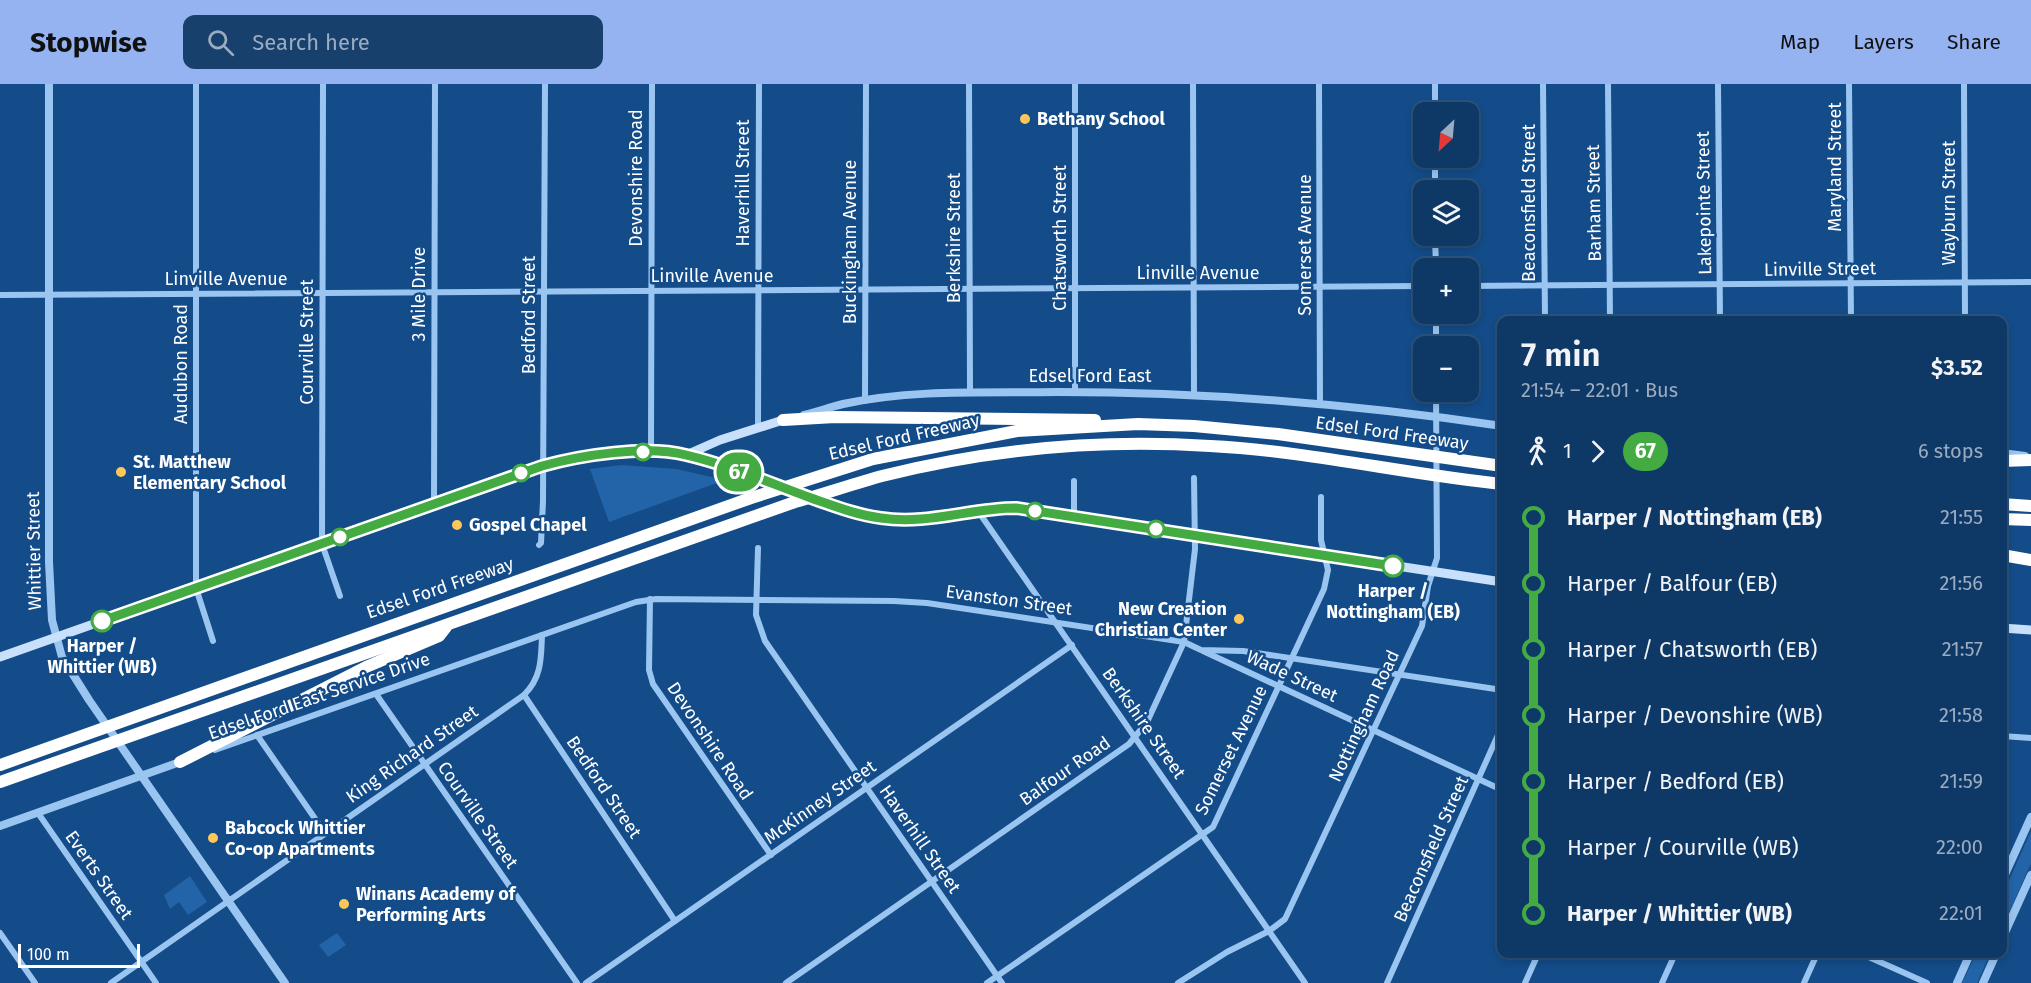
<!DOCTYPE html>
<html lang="en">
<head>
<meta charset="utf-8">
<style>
  :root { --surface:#0e3967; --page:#17406d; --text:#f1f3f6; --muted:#9bacc0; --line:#2e537b; --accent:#95b2f1 }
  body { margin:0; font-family:"Fira Sans",sans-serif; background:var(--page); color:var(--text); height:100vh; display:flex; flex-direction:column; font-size:22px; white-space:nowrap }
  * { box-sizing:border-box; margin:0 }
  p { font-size:20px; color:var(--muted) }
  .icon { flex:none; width:33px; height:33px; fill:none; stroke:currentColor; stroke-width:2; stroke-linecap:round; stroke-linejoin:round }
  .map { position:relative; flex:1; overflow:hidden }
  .drawer { position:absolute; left:1497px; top:232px; width:510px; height:642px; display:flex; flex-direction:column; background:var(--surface); border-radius:12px; box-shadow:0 3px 9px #0003,0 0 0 2px var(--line) }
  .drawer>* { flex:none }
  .badge { padding:0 12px; border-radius:20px; font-size:21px; line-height:39px }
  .needle { width:39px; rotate:206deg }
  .buttons { position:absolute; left:1413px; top:18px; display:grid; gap:12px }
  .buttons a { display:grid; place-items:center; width:66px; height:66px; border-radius:12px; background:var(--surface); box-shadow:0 3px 9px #0003,0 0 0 2px var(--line); font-size:30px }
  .scale { position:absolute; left:18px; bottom:15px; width:122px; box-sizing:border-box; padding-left:6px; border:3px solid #fff; border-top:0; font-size:16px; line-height:21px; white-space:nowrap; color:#fff; -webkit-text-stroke:4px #134c89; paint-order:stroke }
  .map>.badge { position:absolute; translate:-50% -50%; box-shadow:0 0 0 3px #fff }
  .legs { display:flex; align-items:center; gap:9px; height:66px; padding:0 24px; font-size:20px }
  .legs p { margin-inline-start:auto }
  .overview { display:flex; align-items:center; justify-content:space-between; height:102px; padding:0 24px }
  h1 { font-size:33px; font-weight:600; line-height:45px }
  ul { padding:0 24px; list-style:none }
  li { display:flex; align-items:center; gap:21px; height:66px; font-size:22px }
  li i { display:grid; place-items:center; width:9px; height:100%; margin:0 8px; background:currentColor }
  li i::after { content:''; width:15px; height:15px; margin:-8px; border:4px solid; border-radius:50%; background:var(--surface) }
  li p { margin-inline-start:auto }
  li:first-child i { background:linear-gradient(#0000 50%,currentColor 0) }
  li:last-child i { background:linear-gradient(currentColor 50%,#0000 0) }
  header { display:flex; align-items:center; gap:36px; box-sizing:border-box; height:84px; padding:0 30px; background:var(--accent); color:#111 }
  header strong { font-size:28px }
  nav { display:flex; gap:33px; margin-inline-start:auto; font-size:21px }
  .search { width:420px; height:54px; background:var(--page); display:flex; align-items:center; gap:15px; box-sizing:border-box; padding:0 21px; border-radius:12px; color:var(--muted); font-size:22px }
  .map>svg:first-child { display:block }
  .green { fill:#2264a7 }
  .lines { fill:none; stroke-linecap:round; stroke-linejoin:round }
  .minor { stroke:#9ac5f0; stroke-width:6 }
  .tertiary { stroke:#9ac5f0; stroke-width:8 }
  .secondary { stroke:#c8e0fb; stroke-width:9 }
  .motorway { stroke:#fff; stroke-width:12 }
  .line-1-casing { stroke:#fff; stroke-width:14 }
  .line-1 { stroke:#44aa42; stroke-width:9 }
  .poi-dot { fill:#ffc759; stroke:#134c89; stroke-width:2 }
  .stop-1-dot { fill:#fff; stroke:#44aa42; stroke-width:3 }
  .labels { text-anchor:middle; stroke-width:5; stroke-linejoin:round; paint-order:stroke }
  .poi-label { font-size:18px; font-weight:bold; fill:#fff; stroke:#134c89; text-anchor:start }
  .street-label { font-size:18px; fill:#fff; stroke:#134c89 }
  .stop-label { font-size:18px; font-weight:bold; fill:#fff; stroke:#134c89 }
</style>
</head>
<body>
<header>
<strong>Stopwise</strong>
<div class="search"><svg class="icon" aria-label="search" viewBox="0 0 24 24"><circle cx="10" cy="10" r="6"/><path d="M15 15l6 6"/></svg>Search here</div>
<nav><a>Map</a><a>Layers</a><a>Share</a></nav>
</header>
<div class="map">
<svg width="2031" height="899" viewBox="0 0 2031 899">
  <rect width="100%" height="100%" fill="#134c89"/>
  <g class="green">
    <path d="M622,381L676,385L725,396L609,438L590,385Z"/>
    <path d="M2031,747V779L2003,842V810Z"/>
    <path d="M190,792L207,818L188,831L179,818L170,825L164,811Z"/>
    <path d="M337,849L346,861L328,873L319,861Z"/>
    <path d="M1976,870H1990L1977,899H1962Z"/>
  </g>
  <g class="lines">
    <g class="minor">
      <path d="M196,0V504L213,557"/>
      <path d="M323,0L322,460L340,512"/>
      <path d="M969,0L970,309"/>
      <path d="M1193,0L1194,310"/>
      <path d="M1319,0L1320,321"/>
      <path d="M1435,0V28"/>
      <path d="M1543,0L1545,237"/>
      <path d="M1608,0L1610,237"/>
      <path d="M1718,0L1720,237"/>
      <path d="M1849,0L1851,237"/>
      <path d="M1964,0L1965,237"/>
      <path d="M1435,74V106"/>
      <path d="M1435,152L1436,184"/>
      <path d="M1468,202L2031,198"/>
      <path d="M0,211L1424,202"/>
      <path d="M1436,230V262"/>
      <path d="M1075,308V0"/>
      <path d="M865,317L866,0"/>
      <path d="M758,343L759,0"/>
      <path d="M651,368L652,0"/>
      <path d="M1074,397V433"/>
      <path d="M434,420L435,0"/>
      <path d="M978,427L1305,899"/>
      <path d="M539,461L541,459L543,417L545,0"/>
      <path d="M758,464L756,531L765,557L1002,899"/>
      <path d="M650,515L649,586L653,600L771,771"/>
      <path d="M1203,567L1502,706"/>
      <path d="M376,610L577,899"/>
      <path d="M524,611L675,837"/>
      <path d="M257,651L325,749"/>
      <path d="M2002,652L2031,654"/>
      <path d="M215,666L636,518L656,515L894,517L927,519L1184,558L1201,566L1243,567L1502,606"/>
      <path d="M38,729L156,899"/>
      <path d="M0,849L35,899"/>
      <path d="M1862,870L1927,899"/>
      <path d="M111,899L524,611C542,593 541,574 542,551"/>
      <path d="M586,899L1072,561"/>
      <path d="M786,899L1129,660L1147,638L1184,558L1195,465L1194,394"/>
      <path d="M987,899L1213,743L1324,505L1328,486L1321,456V413"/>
      <path d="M1178,899L1227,868L1269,847L1285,835L1422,542L1428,502L1437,474L1436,308"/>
      <path d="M1387,899L1502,642"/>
      <path d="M1525,899L1538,870"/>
      <path d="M1662,899L1675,870"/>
      <path d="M1804,899L1817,870"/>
    </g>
    <g class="tertiary">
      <path d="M49,0V478L52,536L62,573L89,616L285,899"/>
      <path d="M804,331C817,328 830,323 843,320C913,305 986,309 1057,308C1206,308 1354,320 1502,342"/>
      <path d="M2002,369L2025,372"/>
      <path d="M0,742L180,678"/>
      <path d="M2002,797L2031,733"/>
      <path d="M2002,855L2031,791"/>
      <path d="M1957,899L1970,870"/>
      <path d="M1983,899L1996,870"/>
    </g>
    <g class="secondary">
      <path d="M686,371L720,356L783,336"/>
      <path d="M2002,544L2031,546"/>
      <path d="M0,573L542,382C582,371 646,361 686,371C751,387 811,421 876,434C923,443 969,423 1016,424L1502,498"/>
    </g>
    <g class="motorway">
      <path d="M783,336L835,333L1095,336"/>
      <path d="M2002,377L2031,376"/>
      <path d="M2002,420L2031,422"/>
      <path d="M2002,435L2031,436"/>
      <path d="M2002,471L2031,476"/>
      <path d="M180,678L366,583L439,552L446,543"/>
      <path d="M0,681L751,414L873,375L1017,347L1138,340L1194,342L1278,350L1502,382"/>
      <path d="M0,698L795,418C824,410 853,400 882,392C989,365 1100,355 1210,362C1308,367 1404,390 1502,400"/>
    </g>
  </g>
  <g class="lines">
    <defs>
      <path id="line-1" d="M102,537L542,382C582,371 646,361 686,371C729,381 770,399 811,414C834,422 857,431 881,434C927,441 971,424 1016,424L1393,482"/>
    </defs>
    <use href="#line-1" class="line-1-casing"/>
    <use href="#line-1" class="line-1"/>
  </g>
  <g class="poi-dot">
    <circle cx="1025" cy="35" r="6"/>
    <circle cx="121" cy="388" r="6"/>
    <circle cx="457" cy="441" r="6"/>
    <circle cx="1239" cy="535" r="6"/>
    <circle cx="213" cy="754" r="6"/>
    <circle cx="344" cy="820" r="6"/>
  </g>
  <g class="stop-1-dot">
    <circle cx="643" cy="368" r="8"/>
    <circle cx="521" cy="389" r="8"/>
    <circle cx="1035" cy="427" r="8"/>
    <circle cx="1156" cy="445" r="8"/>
    <circle cx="340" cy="453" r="8"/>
    <circle cx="1393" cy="482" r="10"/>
    <circle cx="102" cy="537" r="10"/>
  </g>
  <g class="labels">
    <g class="poi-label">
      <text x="1037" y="41">Bethany School</text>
      <text x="133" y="384">St. Matthew<tspan x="133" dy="21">Elementary School</tspan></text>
      <text x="469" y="447">Gospel Chapel</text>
      <text x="1227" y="531" text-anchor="end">New Creation<tspan x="1227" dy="21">Christian Center</tspan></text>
      <text x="225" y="750">Babcock Whittier<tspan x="225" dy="21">Co-op Apartments</tspan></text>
      <text x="356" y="816">Winans Academy of<tspan x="356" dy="21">Performing Arts</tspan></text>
    </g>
    <g class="street-label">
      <text transform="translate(1835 83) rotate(-90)" y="6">Maryland Street</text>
      <text transform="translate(636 94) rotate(-90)" y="6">Devonshire Road</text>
      <text transform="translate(743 99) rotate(-90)" y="6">Haverhill Street</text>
      <text transform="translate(1529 119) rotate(-90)" y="6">Beaconsfield Street</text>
      <text transform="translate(1594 119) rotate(-91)" y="6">Barham Street</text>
      <text transform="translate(1704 119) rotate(-91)" y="6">Lakepointe Street</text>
      <text transform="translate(1949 119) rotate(-90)" y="6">Wayburn Street</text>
      <text transform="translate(954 154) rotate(-90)" y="6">Berkshire Street</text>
      <text transform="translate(1060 154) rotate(-90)" y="6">Chatsworth Street</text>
      <text transform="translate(850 158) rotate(-90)" y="6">Buckingham Avenue</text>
      <text transform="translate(1305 161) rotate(-90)" y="6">Somerset Avenue</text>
      <text transform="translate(1820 185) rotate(-1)" y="6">Linville Street</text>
      <text x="1198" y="195">Linville Avenue</text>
      <text x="712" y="198">Linville Avenue</text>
      <text x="226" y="201">Linville Avenue</text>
      <text transform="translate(419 210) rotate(-90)" y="6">3 Mile Drive</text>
      <text transform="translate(529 231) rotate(-90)" y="6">Bedford Street</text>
      <text transform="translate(307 258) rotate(-90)" y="6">Courville Street</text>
      <text transform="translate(181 280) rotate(-90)" y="6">Audubon Road</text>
      <text x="1090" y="298">Edsel Ford East</text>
      <text transform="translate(1392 349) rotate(8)" y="6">Edsel Ford Freeway</text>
      <text transform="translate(904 353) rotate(-13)" y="6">Edsel Ford Freeway</text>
      <text transform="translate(34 467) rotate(-91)" y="6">Whittier Street</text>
      <text transform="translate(440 504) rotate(-19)" y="6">Edsel Ford Freeway</text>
      <text transform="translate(1009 516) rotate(8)" y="6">Evanston Street</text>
      <text transform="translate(1292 592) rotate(25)" y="6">Wade Street</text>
      <text transform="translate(319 612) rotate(-19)" y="6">Edsel Ford East Service Drive</text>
      <text transform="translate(1364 632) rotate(-65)" y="6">Nottingham Road</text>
      <text transform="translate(1144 639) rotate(55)" y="6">Berkshire Street</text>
      <text transform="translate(710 657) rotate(56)" y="6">Devonshire Road</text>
      <text transform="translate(1231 666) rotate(-64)" y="6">Somerset Avenue</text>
      <text transform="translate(412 670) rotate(-35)" y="6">King Richard Street</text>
      <text transform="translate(1065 687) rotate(-35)" y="6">Balfour Road</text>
      <text transform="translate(604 703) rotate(56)" y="6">Bedford Street</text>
      <text transform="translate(820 718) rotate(-35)" y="6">McKinney Street</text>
      <text transform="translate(478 731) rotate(55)" y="6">Courville Street</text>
      <text transform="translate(920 755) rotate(55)" y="6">Haverhill Street</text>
      <text transform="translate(1431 765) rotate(-66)" y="6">Beaconsfield Street</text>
      <text transform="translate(99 791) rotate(55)" y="6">Everts Street</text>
    </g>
    <g class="stop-label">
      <text x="1393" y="513">Harper /<tspan x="1393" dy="21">Nottingham (EB)</tspan></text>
      <text x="102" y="568">Harper /<tspan x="102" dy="21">Whittier (WB)</tspan></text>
    </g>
  </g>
</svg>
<div class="buttons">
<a><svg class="needle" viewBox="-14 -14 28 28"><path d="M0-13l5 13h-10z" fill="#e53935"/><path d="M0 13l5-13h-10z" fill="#9bacc0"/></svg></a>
<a><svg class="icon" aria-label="layers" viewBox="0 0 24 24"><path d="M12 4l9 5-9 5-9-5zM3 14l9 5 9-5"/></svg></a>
<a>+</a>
<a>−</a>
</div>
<div class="scale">100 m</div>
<b class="badge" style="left:739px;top:388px;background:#44aa42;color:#fff">67</b>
<section class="drawer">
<div class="overview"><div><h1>7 min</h1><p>21:54 – 22:01 · Bus</p></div><b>$3.52</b></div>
<div class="legs"><svg class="icon" aria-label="walk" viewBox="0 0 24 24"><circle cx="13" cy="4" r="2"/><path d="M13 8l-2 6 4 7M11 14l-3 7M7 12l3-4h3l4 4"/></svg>1<svg class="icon" aria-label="forward" viewBox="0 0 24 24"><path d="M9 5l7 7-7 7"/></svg><b class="badge" style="background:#44aa42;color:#fff">67</b><p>6 stops</p></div>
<ul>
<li><i style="color:#44aa42"></i><b>Harper / Nottingham (EB)</b><p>21:55</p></li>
<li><i style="color:#44aa42"></i><span>Harper / Balfour (EB)</span><p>21:56</p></li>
<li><i style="color:#44aa42"></i><span>Harper / Chatsworth (EB)</span><p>21:57</p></li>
<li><i style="color:#44aa42"></i><span>Harper / Devonshire (WB)</span><p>21:58</p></li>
<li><i style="color:#44aa42"></i><span>Harper / Bedford (EB)</span><p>21:59</p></li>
<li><i style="color:#44aa42"></i><span>Harper / Courville (WB)</span><p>22:00</p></li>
<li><i style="color:#44aa42"></i><b>Harper / Whittier (WB)</b><p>22:01</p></li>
</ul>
</section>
</div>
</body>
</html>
